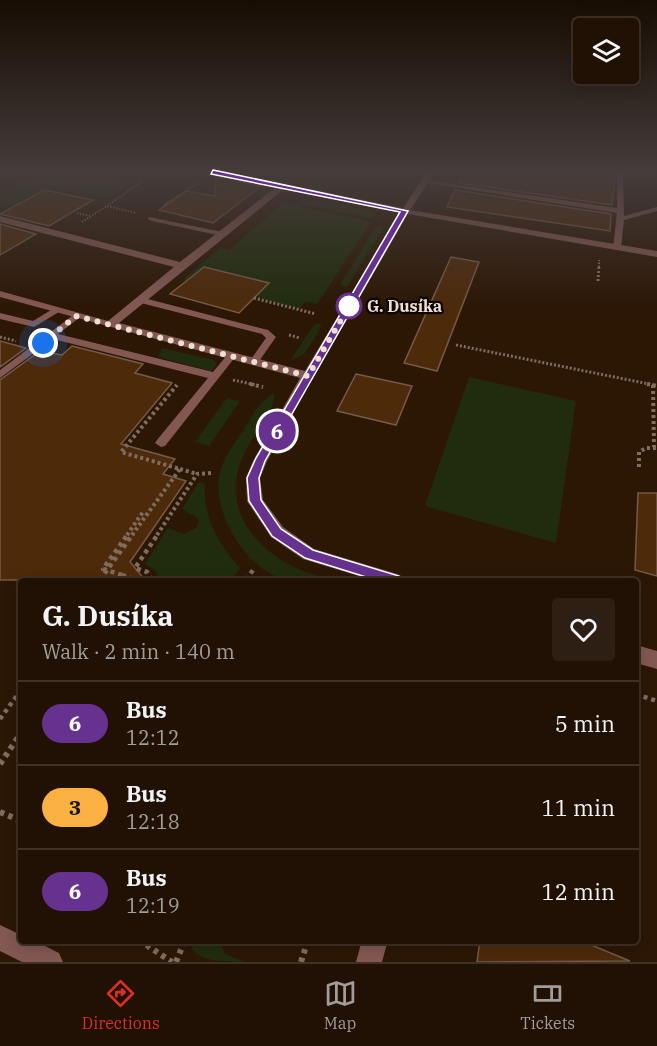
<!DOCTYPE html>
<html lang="en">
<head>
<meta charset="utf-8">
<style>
  :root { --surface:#211104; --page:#2d1f13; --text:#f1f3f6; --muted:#a29d9a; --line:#3e3126; --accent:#d93025 }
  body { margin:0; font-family:"IBM Plex Serif",serif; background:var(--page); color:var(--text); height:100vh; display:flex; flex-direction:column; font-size:22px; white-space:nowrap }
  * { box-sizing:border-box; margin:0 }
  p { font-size:20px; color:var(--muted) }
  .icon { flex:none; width:33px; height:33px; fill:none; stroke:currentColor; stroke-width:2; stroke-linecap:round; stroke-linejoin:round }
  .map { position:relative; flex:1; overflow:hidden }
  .sheet { position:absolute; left:18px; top:578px; width:621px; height:366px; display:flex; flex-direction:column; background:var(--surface); border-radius:6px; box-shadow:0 3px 15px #0003,0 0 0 2px var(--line) }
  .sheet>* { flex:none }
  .badge { padding:0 12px; border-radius:20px; font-size:21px; line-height:39px }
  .tools { position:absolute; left:573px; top:18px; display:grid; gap:12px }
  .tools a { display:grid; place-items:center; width:66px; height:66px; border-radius:6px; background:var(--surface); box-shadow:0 3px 15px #0003,0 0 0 2px var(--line); font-size:30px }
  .you { position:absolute; width:30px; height:30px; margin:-15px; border:4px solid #fff; border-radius:50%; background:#1a73e8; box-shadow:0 0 0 9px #1a73e833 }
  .map>.badge { position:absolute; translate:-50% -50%; box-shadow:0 0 0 3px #fff }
  .round { display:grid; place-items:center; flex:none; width:63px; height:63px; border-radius:6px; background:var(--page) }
  .head { display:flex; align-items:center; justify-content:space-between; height:102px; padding:0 24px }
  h1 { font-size:28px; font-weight:700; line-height:45px }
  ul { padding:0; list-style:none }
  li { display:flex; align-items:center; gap:18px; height:84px; padding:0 24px; border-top:2px solid var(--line) }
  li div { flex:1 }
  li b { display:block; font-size:22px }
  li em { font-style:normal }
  li .badge { min-width:66px; font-weight:700; text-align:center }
  .dock { display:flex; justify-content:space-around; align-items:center; height:84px; border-top:2px solid var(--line); background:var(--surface); font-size:16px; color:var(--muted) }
  .dock a { display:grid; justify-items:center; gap:3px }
  .dock .on { color:var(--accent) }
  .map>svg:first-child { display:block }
  .green { fill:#212c0d }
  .building { fill:#4d2a0a; stroke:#745b47; stroke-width:1.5 }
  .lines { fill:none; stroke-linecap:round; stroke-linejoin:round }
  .path-far4 { stroke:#806d5e; stroke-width:2; stroke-dasharray:1.5 1.5; stroke-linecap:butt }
  .path-far3 { stroke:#806d5e; stroke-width:3; stroke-dasharray:2 2; stroke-linecap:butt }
  .path-far2 { stroke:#806d5e; stroke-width:4; stroke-dasharray:3 3; stroke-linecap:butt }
  .path-far1 { stroke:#806d5e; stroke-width:4.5; stroke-dasharray:4 4; stroke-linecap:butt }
  .path { stroke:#806d5e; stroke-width:6; stroke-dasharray:4.5 4.5; stroke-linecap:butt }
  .service { fill:#835852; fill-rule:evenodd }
  .minor { fill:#835852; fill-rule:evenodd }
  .path-bridge-far1 { stroke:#806d5e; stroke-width:4; stroke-dasharray:3 3; stroke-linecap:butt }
  .path-bridge { stroke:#806d5e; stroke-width:4.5; stroke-dasharray:4 4; stroke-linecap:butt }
  .line { fill:#66318f; stroke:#fff; stroke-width:1.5 }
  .walk { stroke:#eedfd4; stroke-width:6; stroke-dasharray:0 10.8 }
  .stop-dot { fill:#fff; stroke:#66318f; stroke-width:3 }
  .labels { text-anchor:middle; stroke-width:4.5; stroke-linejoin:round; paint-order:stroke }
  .far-stop-label { font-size:16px; font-weight:bold; fill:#eedfd4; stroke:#0d0501; text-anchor:start }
</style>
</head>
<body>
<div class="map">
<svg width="657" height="962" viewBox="0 0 657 962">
  <rect width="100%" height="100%" fill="#2c1705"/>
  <g class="green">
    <path d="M38,172H99L135,181L108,198L50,185L8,208L0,206V191Z"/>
    <path d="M305,200L315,202L318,200L376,212L374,217H365L300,203Z"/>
    <path d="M283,203L371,222L317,304L305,302L300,309L256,297L268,283L204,267L188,281L183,279L220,248L229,250Z"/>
    <path d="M385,225L347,287L340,285L375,228Z"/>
    <path d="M319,323L321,326L320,330L304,354L290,361L314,325Z"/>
    <path d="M162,348L213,360L217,363L211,371L158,357Z"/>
    <path d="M469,377L576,401L556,543L425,506Z"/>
    <path d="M274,393C275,413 257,430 248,446C219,497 245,543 294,567C306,573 321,576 334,580C319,581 301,583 287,580C247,572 210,511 220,472C224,457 234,444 242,432C251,418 259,401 274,393Z"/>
    <path d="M227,398L240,401L209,446L195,442Z"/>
    <path d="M199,482L205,484C203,517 218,544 240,568L231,580H158L156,571L145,564L168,528L184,534L196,528L199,522L196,517L182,509Z"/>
    <path d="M191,941H220L225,954L245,962C226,962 189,962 191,941Z"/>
  </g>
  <g class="building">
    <path d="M464,172L615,174L612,205L459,183Z"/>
    <path d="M216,176L261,186L213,223L159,210L187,191L215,196Z"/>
    <path d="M44,190L93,200L49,226L0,214Z"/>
    <path d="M455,190L611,214L610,231L447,207Z"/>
    <path d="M0,224L36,234L0,255Z"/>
    <path d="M451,257L479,262L437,371L404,363Z"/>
    <path d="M204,267L269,283L239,313L170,294Z"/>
    <path d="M0,341L26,348L0,367Z"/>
    <path d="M72,346L143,364L135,373L172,383L121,444L175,459L163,474L186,481L130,562L145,580H0V380L40,351L62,355Z"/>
    <path d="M356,374L412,386L396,425L337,411Z"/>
    <path d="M638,493H657V576L635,570Z"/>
    <path d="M480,940H579L630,961L477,962Z"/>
  </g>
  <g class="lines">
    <g class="path-far4">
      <path d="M164,205L199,182"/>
      <path d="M107,206L155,172"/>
      <path d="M77,213L90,216"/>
      <path d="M82,222L107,206L136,213"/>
      <path d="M599,267V260"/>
    </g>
    <g class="path-far3">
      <path d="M598,281L599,265"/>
      <path d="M254,298L316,314"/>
      <path d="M289,335L300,338"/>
      <path d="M0,337L16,341"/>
      <path d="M456,345L654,385"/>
      <path d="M233,380L256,385"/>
    </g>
    <g class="path-far2">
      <path d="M250,384L263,387"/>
      <path d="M647,384L657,386"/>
      <path d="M653,385L654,447"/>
      <path d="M639,467V452L646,448H657"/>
      <path d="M180,469L197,474"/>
      <path d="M132,535L180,469L121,452L177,385"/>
      <path d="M157,535L197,474L211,473"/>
    </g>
    <g class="path-far1">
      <path d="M122,575L137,580"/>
      <path d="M102,578L108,580"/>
      <path d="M100,580L133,534"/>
      <path d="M152,580L147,572L135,568L158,534"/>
      <path d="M246,580L253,570"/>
      <path d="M636,694L657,701"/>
      <path d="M0,719L21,690"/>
    </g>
    <g class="path">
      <path d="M0,764L21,733"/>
      <path d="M0,812L21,821"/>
      <path d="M139,940L172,962"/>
      <path d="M176,962L185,940"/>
      <path d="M301,962L308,940"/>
    </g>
    <g class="service">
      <path d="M617,172H623L624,216L657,207V211L624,220L621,248L617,250L613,248L617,213L422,182L425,180L617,208Z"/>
      <path d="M149,217L222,232L226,234L222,236L152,221L148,219Z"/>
      <path d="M140,297L268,330L276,337L257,364H251L249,362L266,338L262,334L137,302V298Z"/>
      <path d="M56,307L60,310L59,312L34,327L0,319V313L33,321Z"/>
      <path d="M76,313L79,314V318L58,334L213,372L228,354H234L236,356L165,446L161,447L155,443L157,440L208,378L53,339L0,378V370Z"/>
    </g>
    <g class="minor">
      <path d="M209,172H226L403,208L427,172H435L410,210L657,251V257L408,214L314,376L267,461L260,478L263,500L283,527L314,549L394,573L400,575L403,580H372L303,559L271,537L247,501L246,478L253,461L300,378L0,297V291L108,321L174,267L0,222V216L180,262L276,187ZM284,189L400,213L305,371L119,323Z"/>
      <path d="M636,645L657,651V669L636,663Z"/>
      <path d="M0,925L21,935V940H33L59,953L63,962H22L0,951Z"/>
      <path d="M362,940H388L382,962H356Z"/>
    </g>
    <path class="path-bridge-far1" d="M127,535L143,512"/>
    <path class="path-bridge" d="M122,575L103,569L128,534"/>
  </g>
  <linearGradient id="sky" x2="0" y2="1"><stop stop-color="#180d03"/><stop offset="0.56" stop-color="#453c3b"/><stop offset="1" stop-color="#453c3b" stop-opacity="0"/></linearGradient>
  <rect width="657" height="307" fill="url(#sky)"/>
  <path class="line" d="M213,170L408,211L265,461L259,478L261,500L281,529L313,550L399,576L401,580L399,585L395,586L305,558L272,536L249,501L247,478L256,458L400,212L211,174Z"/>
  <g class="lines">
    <path class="walk" d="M43,343L76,316L308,376L354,298L349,306"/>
  </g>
  <circle class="stop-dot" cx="349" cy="306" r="12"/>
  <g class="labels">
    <g class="far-stop-label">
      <text x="367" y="312">G. Dusíka</text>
    </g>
  </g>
</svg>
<div class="tools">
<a><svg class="icon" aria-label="layers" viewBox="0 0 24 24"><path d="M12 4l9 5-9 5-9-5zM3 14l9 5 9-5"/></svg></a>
</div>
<div class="you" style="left:43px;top:343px"></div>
<b class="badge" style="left:277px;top:431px;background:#66318f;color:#fff">6</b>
<section class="sheet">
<div class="head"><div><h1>G. Dusíka</h1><p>Walk · 2 min · 140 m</p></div><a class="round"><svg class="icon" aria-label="heart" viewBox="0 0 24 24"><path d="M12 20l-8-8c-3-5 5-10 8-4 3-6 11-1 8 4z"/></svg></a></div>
<ul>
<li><span class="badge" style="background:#66318f;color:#fff">6</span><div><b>Bus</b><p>12:12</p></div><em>5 min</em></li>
<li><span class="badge" style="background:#fbb042;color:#111">3</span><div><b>Bus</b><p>12:18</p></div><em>11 min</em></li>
<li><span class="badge" style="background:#66318f;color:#fff">6</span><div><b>Bus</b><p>12:19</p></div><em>12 min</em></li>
</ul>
</section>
</div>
<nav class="dock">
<a class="on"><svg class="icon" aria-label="directions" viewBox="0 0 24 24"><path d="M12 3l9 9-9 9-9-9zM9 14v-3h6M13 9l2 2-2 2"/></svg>Directions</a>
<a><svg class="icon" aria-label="map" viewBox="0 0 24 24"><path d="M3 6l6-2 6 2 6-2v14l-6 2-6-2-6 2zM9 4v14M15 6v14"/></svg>Map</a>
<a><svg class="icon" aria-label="tickets" viewBox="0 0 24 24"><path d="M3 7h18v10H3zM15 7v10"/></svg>Tickets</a>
</nav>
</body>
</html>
